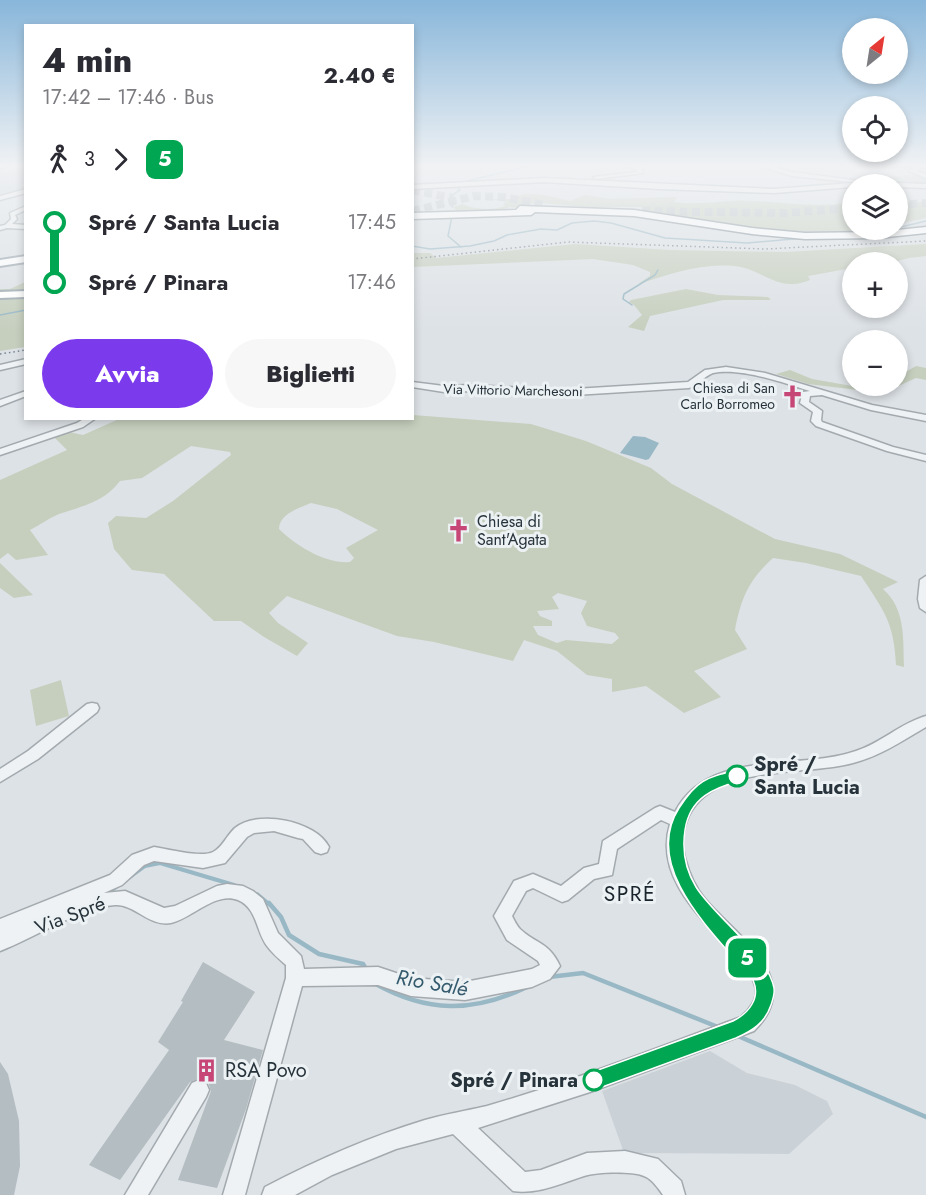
<!DOCTYPE html>
<html lang="it">
<head>
<meta charset="utf-8">
<style>
  :root { --surface:#fff; --page:#f7f7f7; --text:#2b2b33; --muted:#7c7c81; --accent:#7c3aed }
  body { margin:0; font-family:Jost,sans-serif; background:var(--page); color:var(--text); height:100vh; display:flex; flex-direction:column; font-size:22px; white-space:nowrap }
  * { box-sizing:border-box; margin:0 }
  p { font-size:20px; color:var(--muted) }
  .icon { flex:none; width:33px; height:33px; fill:none; stroke:currentColor; stroke-width:2; stroke-linecap:round; stroke-linejoin:round }
  .map { position:relative; flex:1; overflow:hidden }
  .drawer { position:absolute; left:24px; top:24px; width:390px; height:396px; display:flex; flex-direction:column; background:var(--surface); border-radius:0px; box-shadow:0 3px 9px #0003 }
  .drawer>* { flex:none }
  .badge { padding:0 12px; border-radius:9px; font-size:21px; line-height:39px }
  .needle { width:39px; rotate:30deg }
  .tools { position:absolute; left:842px; top:18px; display:grid; gap:12px }
  .tools a { display:grid; place-items:center; width:66px; height:66px; border-radius:50%; background:var(--surface); box-shadow:0 3px 9px #0003; font-size:30px }
  .map>.badge { position:absolute; translate:-50% -50%; box-shadow:0 0 0 3px #fff }
  .legs { display:flex; align-items:center; gap:9px; height:66px; padding:0 18px; font-size:20px }
  .legs p { margin-inline-start:auto }
  .summary { display:flex; align-items:center; justify-content:space-between; height:102px; padding:0 18px }
  h1 { font-size:33px; font-weight:800; line-height:45px }
  .button { display:flex; gap:12px; margin-top:auto; padding:12px 18px }
  .button a { flex:1; height:69px; border-radius:36px; background:var(--accent); color:#fff; font-size:24px; font-weight:800; line-height:69px; text-align:center }
  .button a+a { background:var(--page); color:var(--text) }
  ul { padding:0 18px; list-style:none }
  li { display:flex; align-items:center; gap:21px; height:60px; font-size:22px }
  li i { display:grid; place-items:center; width:9px; height:100%; margin:0 8px; background:currentColor }
  li i::after { content:''; width:15px; height:15px; margin:-8px; border:4px solid; border-radius:50%; background:var(--surface) }
  li p { margin-inline-start:auto }
  li:first-child i { background:linear-gradient(#0000 50%,currentColor 0) }
  li:last-child i { background:linear-gradient(currentColor 50%,#0000 0) }
  .map>svg:first-child { display:block }
  .built { fill:#cbd2d7 }
  .green { fill:#c6cfbe; fill-rule:evenodd }
  .water { fill:#99b8c5 }
  .lines { fill:none; stroke-linecap:round; stroke-linejoin:round }
  .stream-far2 { stroke:#99b8c5; stroke-width:1.5 }
  .stream-far1 { stroke:#99b8c5; stroke-width:4 }
  .stream { stroke:#99b8c5; stroke-width:4.5 }
  .building { fill:#b4bdc2 }
  .highway-tunnel { stroke:#b9bfc4; stroke-width:8; stroke-dasharray:8 4.5; stroke-linecap:butt }
  .minor-casing { stroke:#a3aaaf; stroke-width:3 }
  .major-casing { stroke:#9da9b1; stroke-width:4 }
  .highway-casing { stroke:#85939c; stroke-width:3 }
  .minor { fill:#eff2f4; fill-rule:evenodd }
  .major { fill:#fff; fill-rule:evenodd }
  .highway { fill:#fff; fill-rule:evenodd }
  .rail { stroke:#77858f; stroke-width:1.5; stroke-dasharray:1.5 3; stroke-linecap:butt }
  .line-1 { fill:#00a651; stroke:#fff; stroke-width:1.5 }
  .stop-1-dot { fill:#fff; stroke:#00a651; stroke-width:3 }
  .labels { text-anchor:middle; stroke-width:6; stroke-linejoin:round; paint-order:stroke }
  .far-poi-label { font-size:14px; fill:#27333b; stroke:#ecf1f4; text-anchor:end }
  .far-street-label { font-size:14px; fill:#27333b; stroke:#ecf1f4 }
  .poi-label { font-size:16px; fill:#27333b; stroke:#ecf1f4; text-anchor:start }
  .near-stop-label { font-size:20px; font-weight:bold; fill:#27333b; stroke:#ecf1f4; text-anchor:start }
  .near-street-label { font-size:20px; fill:#27333b; stroke:#ecf1f4 }
  .near-poi-label { font-size:20px; fill:#27333b; stroke:#ecf1f4; text-anchor:start }
  .near-neighbourhood-label { font-size:21px; letter-spacing:1.5px; fill:#19242c; stroke:#ecf1f4 }
  .near-water-label { font-size:21px; font-style:italic; fill:#345a6d; stroke:#ecf1f4 }
</style>
</head>
<body>
<div class="map">
<svg width="926" height="1195" viewBox="0 0 926 1195">
  <rect width="100%" height="100%" fill="#dde2e6"/>
  <g class="built">
    <path d="M25,168V183L21,184L25,188L0,194V173Z"/>
    <path d="M710,1051L747,1073L795,1085L827,1101L833,1114L789,1154L624,1153L602,1091Z"/>
  </g>
  <g class="green">
    <path d="M913,175L926,176V184L869,183L857,179Z"/>
    <path d="M524,194L544,195L570,201L585,195L610,199L677,197L674,202C693,205 711,202 730,201C771,199 811,210 852,202V230H867C796,239 725,225 655,214L641,207H584L543,203L523,204L518,208L509,207L505,210H456L453,207L462,204C474,209 492,211 505,206L503,204L506,202L491,199H510Z"/>
    <path d="M897,202H926V218L897,224Z"/>
    <path d="M575,244L671,250L785,252L926,244V256L909,258L894,262H852V268L808,276L810,280C805,282 798,284 792,284C772,285 755,267 734,266C700,263 670,274 638,284L650,276V272L633,265L593,259L413,267V253H430L436,258Z"/>
    <path d="M25,282V347L0,351V289H10Z"/>
    <path d="M686,289L718,295L768,297L771,300H723L650,316L644,331L628,327L642,315L634,305L629,302L631,300Z"/>
    <path d="M916,366L926,368V380L916,378L883,393L808,384L776,374L790,370L812,379L852,386L878,387L897,386V377Z"/>
    <path d="M413,415L531,424L586,441L651,468L672,484L775,539L840,554L898,582L883,589C906,609 903,640 904,667L896,665C894,622 884,611 861,576L806,563L773,558C749,580 741,598 735,630L747,649L694,671L721,697L684,713L646,686L612,692V679L587,675L557,651L524,640L513,661L434,642L397,636L287,596L269,613L278,623L308,643L297,656L264,637L241,621H214L164,574L132,570L114,549L108,523L116,516L146,518L173,501L231,455L230,452L191,446L142,478L120,481C104,502 83,506 59,514C49,518 40,525 30,530L48,555L16,560L8,553L0,559V480L67,450L54,437L69,432L83,435L119,419L412,418ZM311,503L337,509L378,530L346,548L354,558L350,562C326,564 296,546 279,529C279,514 299,508 311,503ZM558,593L587,601L581,613L587,626L615,633L619,638L612,644L566,640L557,643L538,635L533,626H552V621L540,616L537,611L559,609L552,597Z"/>
    <path d="M0,563L33,595L14,598L0,588Z"/>
    <path d="M61,680L69,716L36,726L30,690Z"/>
  </g>
  <path class="water" d="M633,436L645,437L659,443L649,459L646,460L620,453Z"/>
  <g class="lines">
    <g class="stream-far2">
      <path d="M467,181L538,164"/>
      <path d="M452,207L456,200L451,196L460,190L455,185"/>
      <path d="M452,216L448,236L461,247"/>
      <path d="M897,228L926,221"/>
      <path d="M876,232L889,230"/>
      <path d="M412,246L430,249L470,246L494,241L507,235L541,229L557,230L572,223L594,221L611,223L665,238L747,243L804,238"/>
      <path d="M632,305L623,299L624,294L655,275L658,270"/>
      <path d="M0,315L26,310"/>
    </g>
    <g class="stream-far1">
      <path d="M108,893L145,866L160,863L234,885"/>
      <path d="M257,894L270,905"/>
    </g>
    <g class="stream">
      <path d="M269,903L281,917L289,935L319,954L363,964L366,969"/>
      <path d="M549,977L583,973L718,1027"/>
      <path d="M374,983C427,1013 473,1013 527,987"/>
      <path d="M738,1036L926,1117"/>
    </g>
  </g>
  <g class="building">
    <path d="M203,962L255,992L224,1040L263,1050L246,1109L217,1188L178,1180L211,1091L208,1082L200,1078L190,1082L120,1180L89,1165L169,1050L158,1042L183,1002L181,1001Z"/>
    <path d="M0,1062L8,1074L19,1121L20,1166L14,1195H0Z"/>
  </g>
  <g class="lines">
    <g class="highway-tunnel">
      <path d="M412,190L453,198"/>
      <path d="M897,205L926,203"/>
      <path d="M412,211L474,196L504,197L544,205"/>
      <path d="M642,211L786,213L852,208"/>
    </g>
    <defs>
      <g id="minor">
        <path d="M6,164H13L0,169V165Z"/>
        <path d="M623,164L642,168L643,173L596,179L593,177L637,172V170Z"/>
        <path d="M753,164H760L792,172L883,184H870L792,176Z"/>
        <path d="M853,164H926V168L921,167L917,171L926,174V178L909,171L916,167L855,165Z"/>
        <path d="M544,178L774,189L852,183L854,184H852V187L774,193L659,189L544,182L412,189V185Z"/>
        <path d="M897,183L926,184V188L897,187V184H895Z"/>
        <path d="M26,189V193L0,200V196Z"/>
        <path d="M26,206V210L15,215L17,219L12,224L26,225V229L7,228L0,230V226L5,225L11,219L10,213Z"/>
        <path d="M26,359V364L0,370V365Z"/>
        <path d="M726,367L765,373L872,405L926,415V421L871,410L822,395L810,396L809,402L822,411L821,420L822,422L893,447L926,455V461L887,451L816,426L811,421L813,412L800,403L803,392L810,391C784,383 740,367 713,373C704,376 699,385 689,388L558,396L471,391L444,392L412,387V382L444,386L471,385L558,390L688,382L705,370Z"/>
        <path d="M26,391V396L0,406V400Z"/>
        <path d="M85,418H96L83,427L0,455V449L77,423Z"/>
        <path d="M926,576V612L920,608L918,599L920,580Z"/>
        <path d="M92,703L97,704L99,708L97,712L38,759L0,782V769L28,751L87,704Z"/>
        <path d="M926,716V727C902,741 880,756 853,763C806,776 721,764 692,810C683,824 681,842 685,858C689,873 695,887 705,899C736,936 807,979 754,1031L590,1092L478,1128L525,1172L541,1170L587,1153L625,1151L658,1159L681,1181L685,1195H663C659,1189 651,1178 644,1176C631,1171 597,1172 584,1176C562,1183 536,1195 513,1191L453,1134L396,1149L332,1175L295,1195H262L265,1187C317,1160 369,1137 425,1120C445,1114 466,1111 487,1106C573,1081 657,1048 741,1017C749,1010 757,1001 756,990C754,975 741,962 731,951C700,917 654,876 670,824L661,820L617,849L612,875L594,879L568,900L562,902L533,888L526,891L512,916C514,920 517,926 520,929C536,944 549,942 560,966L550,979L532,987L465,1000L411,996L378,985L302,986L245,1195H223L286,978V965C279,959 272,953 267,946C256,931 257,908 238,900C216,891 192,918 171,923C149,927 135,904 115,905C79,908 34,938 0,951V919L110,875L132,855L154,847C168,849 201,858 213,852C222,848 227,835 235,828C258,809 316,821 329,847L327,852L321,854L315,852L303,839L298,838L274,831L254,833L247,837L225,863L203,868L154,861L144,865L122,885L104,893L125,891L164,908L175,906L217,886L227,884L243,886L253,891L263,899L278,933L301,956L304,969L378,967L411,978L465,982L532,969L540,965L538,961L507,940L494,916L514,881L533,874L561,886L584,868L599,864L603,841L655,808L660,806L675,812C708,748 799,771 856,751C881,743 901,723 926,716Z"/>
        <path d="M199,1080L206,1083L209,1090L206,1097L148,1195H125L192,1083Z"/>
      </g>
      <g id="major">
        <path d="M26,256V262L0,266V260Z"/>
        <path d="M26,291V297L0,298V292Z"/>
      </g>
      <path id="highway" d="M520,206L634,210L752,228L805,233L878,232L926,227V233L878,238L805,239L752,234L634,216L535,212L531,215L412,219V213L516,210Z"/>
    </defs>
    <use href="#minor" class="minor-casing"/>
    <use href="#major" class="major-casing"/>
    <use href="#highway" class="highway-casing"/>
    <use href="#minor" class="minor"/>
    <use href="#major" class="major"/>
    <use href="#highway" class="highway"/>
    <g class="rail">
      <path d="M412,259L568,242L765,249L926,241"/>
      <path d="M0,354L26,350"/>
    </g>
  </g>
  <linearGradient id="sky" x2="0" y2="1"><stop stop-color="#88b6da"/><stop offset="0.5" stop-color="#f0f2f4"/><stop offset="1" stop-color="#f0f2f4" stop-opacity="0"/></linearGradient>
  <rect width="926" height="331" fill="url(#sky)"/>
  <path class="line-1" d="M737,770L742,771L744,776L742,780C714,788 690,797 685,830C682,850 685,869 696,887C714,916 768,955 774,988C775,994 773,999 771,1005C765,1023 752,1031 736,1038L594,1090L587,1087L585,1080L587,1074L733,1021C749,1013 761,998 753,980C718,937 640,869 679,808C697,780 705,778 737,770Z"/>
  <defs>
    <symbol id="church-bare" viewBox="-9 -9 18 18"><path d="M-1.2-6h2.4v3.5h3.3v2.4h-3.3V6h-2.4V-.1h-3.3v-2.4h3.3Z" fill="#c64676" stroke="#ecf1f4" stroke-width="2.5" paint-order="stroke"/></symbol>
    <symbol id="building-bare" viewBox="-9 -9 18 18"><path d="M-4-6H4V6H1V3H-1V6H-4ZM-2.5-4.3h1.7v1.8h-1.7ZM.8-4.3h1.7v1.8H.8ZM-2.5-1h1.7V.8h-1.7ZM.8-1h1.7V.8H.8Z" fill="#c64676" stroke="#ecf1f4" stroke-width="2.5" paint-order="stroke"/></symbol>
  </defs>
  <g fill-rule="evenodd">
    <use href="#church-bare" x="776" y="380" width="33" height="33"/>
    <use href="#church-bare" x="442" y="514" width="33" height="33"/>
    <use href="#building-bare" x="190" y="1054" width="33" height="33"/>
  </g>
  <g class="stop-1-dot">
    <circle cx="737" cy="776" r="10"/>
    <circle cx="594" cy="1080" r="10"/>
  </g>
  <g class="labels">
    <g class="far-poi-label">
      <text x="775" y="393">Chiesa di San<tspan x="775" dy="16">Carlo Borromeo</tspan></text>
    </g>
    <g class="far-street-label">
      <text transform="translate(513 390) rotate(1)" y="5">Via Vittorio Marchesoni</text>
    </g>
    <g class="poi-label">
      <text x="477" y="527">Chiesa di<tspan x="477" dy="18">Sant'Agata</tspan></text>
    </g>
    <g class="near-stop-label">
      <text x="754" y="771">Spré /<tspan x="754" dy="23">Santa Lucia</tspan></text>
      <text x="578" y="1087" text-anchor="end">Spré / Pinara</text>
    </g>
    <g class="near-street-label">
      <text transform="translate(70 915) rotate(-21)" y="7">Via Spré</text>
    </g>
    <g class="near-poi-label">
      <text x="225" y="1077">RSA Povo</text>
    </g>
    <g class="near-neighbourhood-label">
      <text x="630" y="901">SPRÉ</text>
    </g>
    <g class="near-water-label">
      <text transform="translate(432 983) rotate(10)" y="7">Rio Salé</text>
    </g>
  </g>
</svg>
<div class="tools">
<a><svg class="needle" viewBox="-14 -14 28 28"><path d="M0-13l5 13h-10z" fill="#e53935"/><path d="M0 13l5-13h-10z" fill="#7c7c81"/></svg></a>
<a><svg class="icon" aria-label="locate" viewBox="0 0 24 24"><circle cx="12" cy="12" r="6"/><path d="M12 2v4M12 18v4M2 12h4M18 12h4"/></svg></a>
<a><svg class="icon" aria-label="layers" viewBox="0 0 24 24"><path d="M12 4l9 5-9 5-9-5zM3 14l9 5 9-5"/></svg></a>
<a>+</a>
<a>−</a>
</div>
<b class="badge" style="left:747px;top:958px;background:#00a651;color:#fff">5</b>
<section class="drawer">
<div class="summary"><div><h1>4 min</h1><p>17:42 – 17:46 · Bus</p></div><b>2.40 €</b></div>
<div class="legs"><svg class="icon" aria-label="walk" viewBox="0 0 24 24"><circle cx="13" cy="4" r="2"/><path d="M13 8l-2 6 4 7M11 14l-3 7M7 12l3-4h3l4 4"/></svg>3<svg class="icon" aria-label="forward" viewBox="0 0 24 24"><path d="M9 5l7 7-7 7"/></svg><b class="badge" style="background:#00a651;color:#fff">5</b></div>
<ul>
<li><i style="color:#00a651"></i><b>Spré / Santa Lucia</b><p>17:45</p></li>
<li><i style="color:#00a651"></i><b>Spré / Pinara</b><p>17:46</p></li>
</ul>
<div class="button"><a>Avvia</a><a>Biglietti</a></div>
</section>
</div>
</body>
</html>
